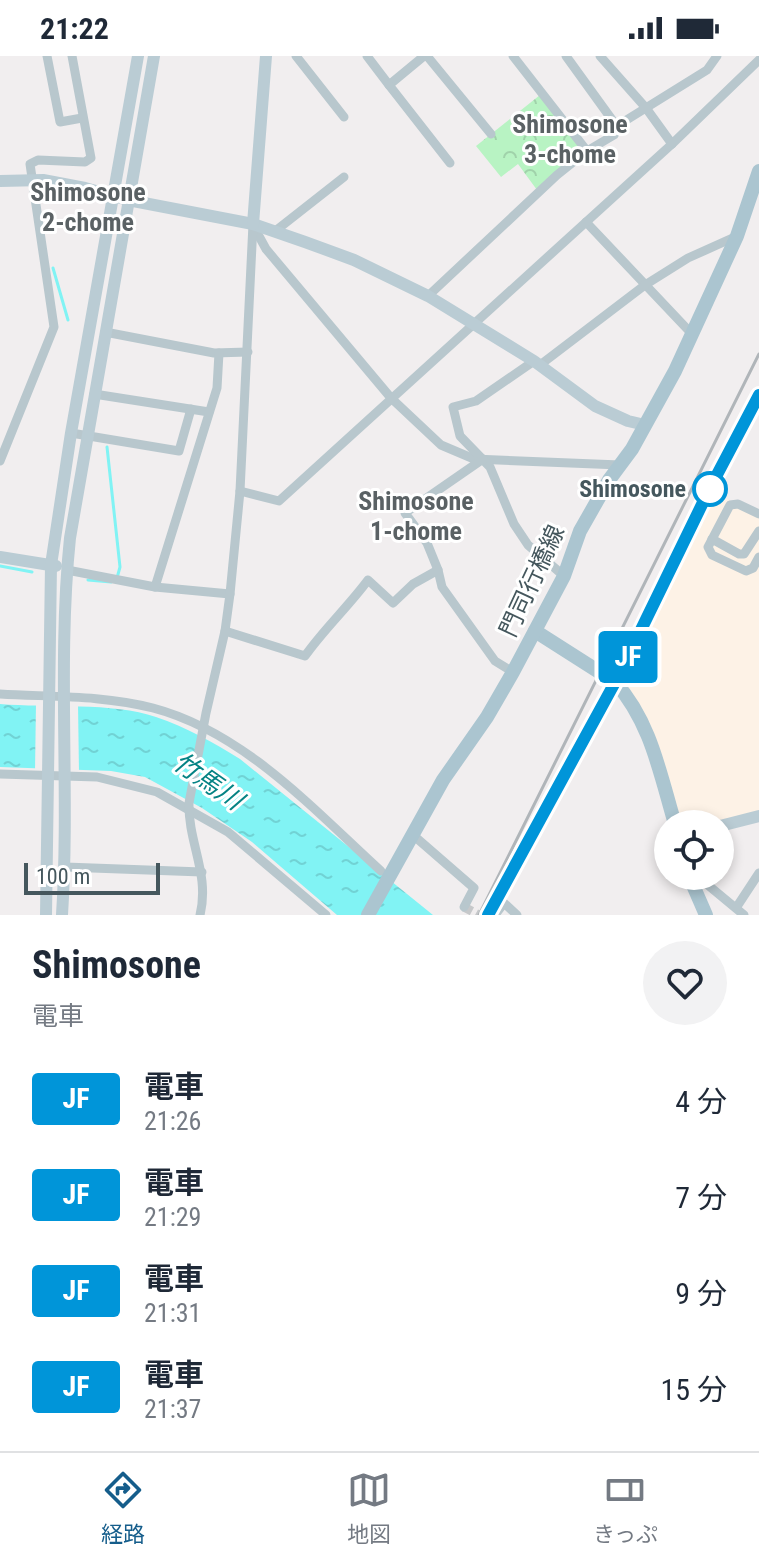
<!DOCTYPE html>
<html lang="ja">
<head>
<meta charset="utf-8">
<style>
  :root { --surface:#fff; --page:#f2f2f3; --text:#1f2937; --muted:#747a83; --line:#e0e1e3; --accent:#155d8b }
  body { margin:0; font-family:"Roboto Condensed","Noto Sans JP",sans-serif; background:var(--page); color:var(--text); height:100vh; display:flex; flex-direction:column; font-size:30px; white-space:nowrap }
  * { box-sizing:border-box; margin:0 }
  p { font-size:26px; color:var(--muted) }
  .icon { flex:none; width:44px; height:44px; fill:none; stroke:currentColor; stroke-width:2; stroke-linecap:round; stroke-linejoin:round }
  .map { position:relative; height:859px; overflow:hidden }
  .drawer { display:flex; flex-direction:column; background:var(--surface); flex:1 }
  .drawer>* { flex:none }
  .badge { padding:0 16px; border-radius:6px; font-size:28px; line-height:52px }
  .fabs { position:absolute; left:654px; top:754px; display:grid; gap:16px }
  .fabs a { display:grid; place-items:center; width:80px; height:80px; border-radius:50%; background:var(--surface); box-shadow:0 4px 12px #0003; font-size:40px }
  .scale { position:absolute; left:24px; bottom:20px; width:136px; box-sizing:border-box; padding-left:8px; border:4px solid #45575d; border-top:0; font-size:22px; line-height:28px; white-space:nowrap; color:#45575d; -webkit-text-stroke:6px #fff; paint-order:stroke }
  .map>.badge { position:absolute; translate:-50% -50%; box-shadow:0 0 0 4px #fff }
  .round { display:grid; place-items:center; flex:none; width:84px; height:84px; border-radius:42px; background:var(--page) }
  .head { display:flex; align-items:center; justify-content:space-between; height:136px; padding:0 32px }
  h1 { font-size:38px; font-weight:700; line-height:60px }
  ul { padding:0; list-style:none }
  li { display:flex; align-items:center; gap:24px; height:96px; padding:0 32px }
  li div { flex:1 }
  li b { display:block; font-size:30px }
  li em { font-style:normal }
  li .badge { min-width:88px; font-weight:700; text-align:center }
  .status { display:flex; justify-content:space-between; align-items:center; height:56px; padding:0 40px; background:var(--surface); direction:ltr }
  .status svg { height:22px; fill:currentColor }
  .tab-bar { display:flex; justify-content:space-around; align-items:center; height:112px; border-top:2px solid var(--line); background:var(--surface); font-size:22px; color:var(--muted) }
  .tab-bar a { display:grid; justify-items:center; gap:4px }
  .tab-bar .selected { color:var(--accent) }
  .map>svg:first-child { display:block }
  .commercial { fill:#fdf2e6 }
  .forest { fill:url(#forest-crowns) }
  .water { fill:url(#water-ripples) }
  .pier { fill:#f1eeef }
  .lines { fill:none; stroke-linecap:round; stroke-linejoin:round }
  .stream { stroke:#81f3f4; stroke-width:3 }
  .street-tunnel { stroke:#c6c8ca; stroke-width:9; stroke-dasharray:9 4.5; stroke-linecap:butt }
  .street { stroke:#b8c7cd; stroke-width:9 }
  .secondary { stroke:#baccd4; stroke-width:12 }
  .primary { stroke:#abc5d0; stroke-width:14 }
  .rail { stroke:#b0b5b9; stroke-width:3 }
  .line-casing { stroke:#fff; stroke-width:18 }
  .line { stroke:#0095d9; stroke-width:12 }
  .stop-dot { fill:#fff; stroke:#0095d9; stroke-width:4 }
  .labels { text-anchor:middle; stroke-width:6; stroke-linejoin:round; paint-order:stroke }
  .stop-label { font-size:24px; font-weight:bold; fill:#45575d; stroke:#fff; text-anchor:end }
  .street-label { font-size:24px; fill:#45575d; stroke:#fff }
  .neighbourhood-label { font-size:26px; font-weight:bold; fill:#5a6164; stroke:#fff }
  .water-label { font-size:26px; font-style:italic; fill:#058384; stroke:#fff }
</style>
</head>
<body>
<div class="status"><b>21:22</b><svg viewBox="0 0 49 12"><path d="M0 12V9h3v3zM5 12V6h3v6zM10 12V3h3v9zM15 12V0h3v12zM26 1h20v11H26zM47 4h2v5h-2z"/></svg></div>
<div class="map">
<svg width="759" height="859" viewBox="0 0 759 859">
  <defs>
    <pattern id="forest-crowns" width="20" height="18" patternUnits="userSpaceOnUse" patternTransform="scale(2)"><rect width="20" height="18" fill="#b8f3c3"/><path d="M2 6a3 3 0 1 1 6 0M12 15a3 3 0 1 1 6 0" fill="none" stroke="#a0d2aa"/></pattern>
    <pattern id="water-ripples" width="26" height="14" patternUnits="userSpaceOnUse" patternTransform="scale(2)"><rect width="26" height="14" fill="#81f3f4"/><path d="M2 4q2-2 4 0t4 0M15 11q2-2 4 0t4 0" fill="none" stroke="#71d2d4"/></pattern>
  </defs>
  <rect width="100%" height="100%" fill="#f1eeef"/>
  <path class="commercial" d="M717,437L759,462V758H747L710,768H677L619,626Z"/>
  <path class="forest" d="M540,39L584,95L567,105L537,134L518,108L501,121L476,90Z"/>
  <path class="water" d="M0,648C47,652 113,646 156,661C186,671 214,687 240,703L433,859H337L252,786L202,752L145,721L111,715L0,711Z"/>
  <path class="pier" d="M36,647L78,648L79,717L35,716Z"/>
  <g class="lines">
    <g class="stream">
      <path d="M53,212L68,264"/>
      <path d="M107,391L120,511L117,522"/>
      <path d="M0,510L32,516"/>
      <path d="M88,524L111,526"/>
    </g>
    <path class="street-tunnel" d="M464,851L479,859"/>
    <g class="street">
      <path d="M47,0L60,66L82,62"/>
      <path d="M296,0L344,61"/>
      <path d="M367,0L389,29L424,0"/>
      <path d="M427,0L491,78"/>
      <path d="M513,0L587,95L614,79L620,68L707,14L717,0"/>
      <path d="M566,0L618,72"/>
      <path d="M600,0L646,52L672,88"/>
      <path d="M389,29L450,107"/>
      <path d="M586,166L691,277"/>
      <path d="M254,171L266,193L391,342L441,389L474,403L620,409"/>
      <path d="M274,176L344,121"/>
      <path d="M428,240L557,119L587,95"/>
      <path d="M105,276L214,297L248,296"/>
      <path d="M534,305L476,345L453,351L460,380L490,411L514,468L528,489L564,520"/>
      <path d="M540,309L645,229L688,202L737,180"/>
      <path d="M94,338L209,356"/>
      <path d="M71,377L179,395L191,353"/>
      <path d="M0,405L54,271L30,108L38,104L85,106L91,102L72,0"/>
      <path d="M240,435L279,445L672,88L759,4"/>
      <path d="M759,458L738,448L730,449L708,491L712,499L746,515L753,512L759,501"/>
      <path d="M712,483L739,498H744L759,475"/>
      <path d="M67,514L155,531L230,538"/>
      <path d="M438,514L427,487L405,457L483,403"/>
      <path d="M155,531L217,332L219,297"/>
      <path d="M225,575L305,600C324,573 348,551 368,524L393,547L413,528L438,514L442,531L495,605L513,616"/>
      <path d="M0,638C51,641 103,639 153,652C244,676 314,754 381,815"/>
      <path d="M0,718L97,721L157,736L228,776L326,859"/>
      <path d="M413,779L474,832L464,851"/>
      <path d="M65,811L202,816"/>
      <path d="M697,820L744,859"/>
      <path d="M736,852L759,817"/>
      <path d="M200,859C210,818 188,787 189,747L206,657L225,575L230,538L240,435L253,168"/>
      <path d="M495,859L504,847L517,859"/>
    </g>
    <g class="secondary">
      <path d="M0,125L43,124L85,132L128,144L253,168L305,186L354,204L428,240L534,305L595,350L628,365L645,369"/>
      <path d="M253,168L266,0"/>
      <path d="M0,501L56,510"/>
      <path d="M720,770L759,760"/>
      <path d="M46,859L51,509L71,377L138,0"/>
      <path d="M62,859C70,734 57,607 70,482L154,0"/>
    </g>
    <g class="primary">
      <path d="M535,575L615,626C651,666 660,718 675,768"/>
      <path d="M689,820L706,859"/>
      <path d="M368,859L443,724L487,661L513,616L564,520L580,475L609,424L632,393L675,315L737,180L759,115"/>
    </g>
    <g class="rail">
      <path d="M539,765L619,619L710,432L759,339"/>
      <path d="M479,859L759,298"/>
    </g>
  </g>
  <g class="lines">
    <defs>
      <path id="line" d="M488,859L619,619L710,432L759,339"/>
    </defs>
    <use href="#line" class="line-casing"/>
    <use href="#line" class="line"/>
  </g>
  <circle class="stop-dot" cx="710" cy="433" r="16"/>
  <g class="labels">
    <g class="stop-label">
      <text x="686" y="441">Shimosone</text>
    </g>
    <g class="street-label">
      <text transform="translate(532 525) rotate(-65)" y="8">門司行橋線</text>
    </g>
    <g class="neighbourhood-label">
      <text x="570" y="77">Shimosone<tspan x="570" dy="30">3-chome</tspan></text>
      <text x="88" y="145">Shimosone<tspan x="88" dy="30">2-chome</tspan></text>
      <text x="416" y="454">Shimosone<tspan x="416" dy="30">1-chome</tspan></text>
    </g>
    <g class="water-label">
      <text transform="translate(208 725) rotate(35)" y="9">竹馬川</text>
    </g>
  </g>
</svg>
<div class="fabs">
<a><svg class="icon" aria-label="locate" viewBox="0 0 24 24"><circle cx="12" cy="12" r="6"/><path d="M12 2v4M12 18v4M2 12h4M18 12h4"/></svg></a>
</div>
<div class="scale">100 m</div>
<b class="badge" style="left:628px;top:601px;background:#0095d9;color:#fff">JF</b>
</div>
<section class="drawer">
<div class="head"><div><h1>Shimosone</h1><p>電車</p></div><a class="round"><svg class="icon" aria-label="heart" viewBox="0 0 24 24"><path d="M12 20l-8-8c-3-5 5-10 8-4 3-6 11-1 8 4z"/></svg></a></div>
<ul>
<li><span class="badge" style="background:#0095d9;color:#fff">JF</span><div><b>電車</b><p>21:26</p></div><em>4 分</em></li>
<li><span class="badge" style="background:#0095d9;color:#fff">JF</span><div><b>電車</b><p>21:29</p></div><em>7 分</em></li>
<li><span class="badge" style="background:#0095d9;color:#fff">JF</span><div><b>電車</b><p>21:31</p></div><em>9 分</em></li>
<li><span class="badge" style="background:#0095d9;color:#fff">JF</span><div><b>電車</b><p>21:37</p></div><em>15 分</em></li>
</ul>
</section>
<nav class="tab-bar">
<a class="selected"><svg class="icon" aria-label="directions" viewBox="0 0 24 24"><path d="M12 3l9 9-9 9-9-9zM9 14v-3h6M13 9l2 2-2 2"/></svg>経路</a>
<a><svg class="icon" aria-label="map" viewBox="0 0 24 24"><path d="M3 6l6-2 6 2 6-2v14l-6 2-6-2-6 2zM9 4v14M15 6v14"/></svg>地図</a>
<a><svg class="icon" aria-label="tickets" viewBox="0 0 24 24"><path d="M3 7h18v10H3zM15 7v10"/></svg>きっぷ</a>
</nav>
</body>
</html>
